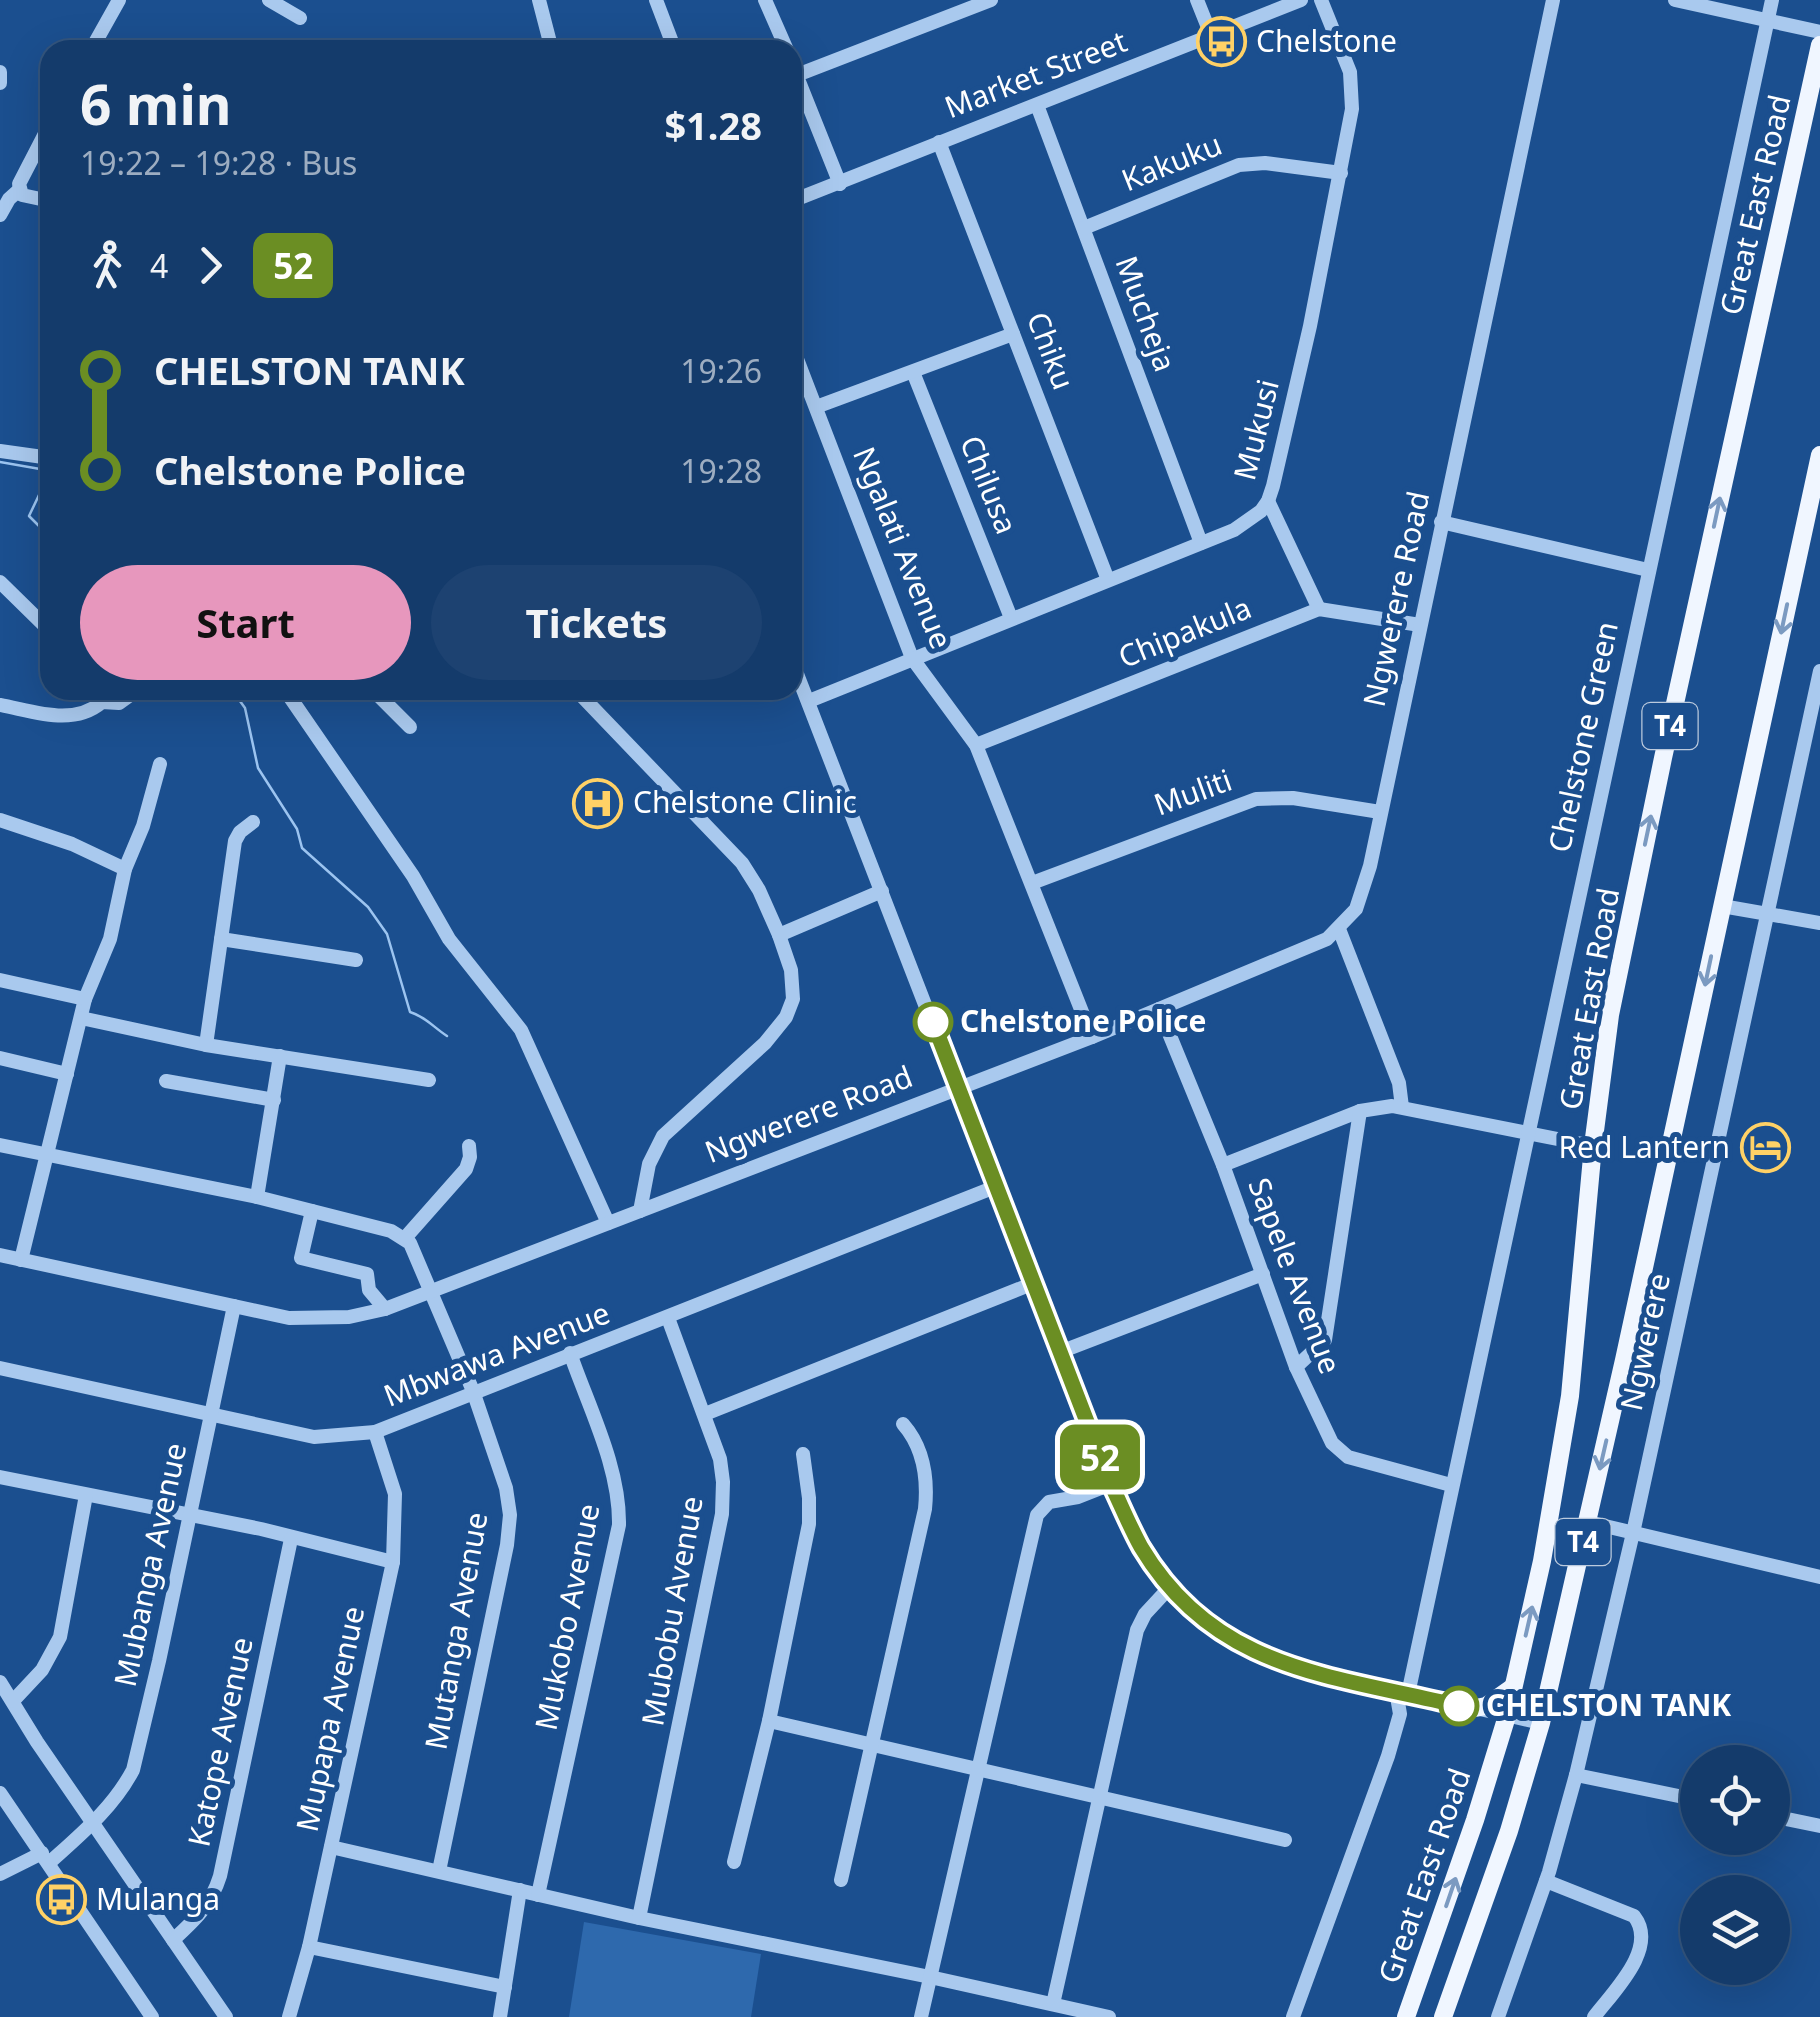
<!DOCTYPE html>
<html lang="en">
<head>
<meta charset="utf-8">
<style>
  :root { --surface:#143b6b; --page:#1d4271; --text:#f1f3f6; --muted:#9dadc1; --line:#33557e; --accent:#e797bd }
  body { margin:0; font-family:"Noto Sans",sans-serif; background:var(--page); color:var(--text); height:100vh; display:flex; flex-direction:column; font-size:38px; white-space:nowrap }
  * { box-sizing:border-box; margin:0 }
  p { font-size:32px; color:var(--muted) }
  .icon { flex:none; width:55px; height:55px; fill:none; stroke:currentColor; stroke-width:2; stroke-linecap:round; stroke-linejoin:round }
  .map { position:relative; flex:1; overflow:hidden }
  .drawer { position:absolute; left:40px; top:40px; width:762px; height:660px; display:flex; flex-direction:column; background:var(--surface); border-radius:30px; box-shadow:0 10px 40px #0002,0 0 0 2px var(--line) }
  .drawer>* { flex:none }
  .badge { padding:0 20px; border-radius:15px; font-size:35px; line-height:65px }
  .buttons { position:absolute; left:1680px; top:1745px; display:grid; gap:20px }
  .buttons a { display:grid; place-items:center; width:110px; height:110px; border-radius:50%; background:var(--surface); box-shadow:0 10px 40px #0002,0 0 0 2px var(--line); font-size:50px }
  .map>.badge { position:absolute; translate:-50% -50%; box-shadow:0 0 0 5px #fff }
  .legs { display:flex; align-items:center; gap:15px; height:110px; padding:0 40px; font-size:32px }
  .legs p { margin-inline-start:auto }
  .headline { display:flex; align-items:center; justify-content:space-between; height:170px; padding:0 40px }
  h1 { font-size:55px; font-weight:700; line-height:75px }
  .primary-button { display:flex; gap:20px; margin-top:auto; padding:20px 40px }
  .primary-button a { flex:1; height:115px; border-radius:60px; background:var(--accent); color:#111; font-size:40px; font-weight:700; line-height:115px; text-align:center }
  .primary-button a+a { background:var(--page); color:var(--text) }
  ul { padding:0 40px; list-style:none }
  li { display:flex; align-items:center; gap:35px; height:100px; font-size:38px }
  li i { display:grid; place-items:center; width:15px; height:100%; margin:0 12px; background:currentColor }
  li i::after { content:''; width:25px; height:25px; margin:-12px; border:8px solid; border-radius:50%; background:var(--surface) }
  li p { margin-inline-start:auto }
  li:first-child i { background:linear-gradient(#0000 50%,currentColor 0) }
  li:last-child i { background:linear-gradient(currentColor 50%,#0000 0) }
  .map>svg:first-child { display:block }
  .green { fill:#2e69ad }
  .lines { fill:none; stroke-linecap:round; stroke-linejoin:round }
  .stream { stroke:#9cc4f0; stroke-width:2.5 }
  .minor { stroke:#a9c9ee; stroke-width:14 }
  .major { stroke:#f0f6ff; stroke-width:18 }
  .oneway { stroke:#7b9ac1 }
  .line-1-casing { stroke:#fff; stroke-width:22 }
  .line-1 { stroke:#6b8e23; stroke-width:15 }
  .stop-1-dot { fill:#fff; stroke:#6b8e23; stroke-width:5 }
  .labels { text-anchor:middle; stroke-width:10; stroke-linejoin:round; paint-order:stroke }
  .shield { fill:#1b4f8f; stroke:#bbcadd; stroke-width:2.5 }
  .shield-label { font-size:28px; font-weight:bold; fill:#fff }
  .poi-label { font-size:30px; fill:#fff; stroke:#1b4f8f; text-anchor:start }
  .street-label { font-size:30px; fill:#fff; stroke:#1b4f8f }
  .stop-label { font-size:30px; font-weight:bold; fill:#fff; stroke:#1b4f8f; text-anchor:start }
</style>
</head>
<body>
<div class="map">
<svg width="1820" height="2017" viewBox="0 0 1820 2017">
  <rect width="100%" height="100%" fill="#1b4f8f"/>
  <path class="green" d="M584,1922L761,1954L751,2017H569Z"/>
  <g class="lines">
    <g class="stream">
      <path d="M0,462L40,469"/>
      <path d="M49,474L29,516L50,537"/>
      <path d="M232,690L245,708L258,768L297,829L302,848L368,907L387,934L410,1012C426,1017 433,1027 447,1036"/>
    </g>
    <g class="minor">
      <path d="M269,0L300,18"/>
      <path d="M539,0L552,50"/>
      <path d="M656,0L675,50"/>
      <path d="M765,0L787,50"/>
      <path d="M1197,0L1211,35"/>
      <path d="M1675,0L1820,32"/>
      <path d="M91,50L119,0"/>
      <path d="M792,64L840,184"/>
      <path d="M0,72V83"/>
      <path d="M797,75L991,0"/>
      <path d="M1037,105L1201,543"/>
      <path d="M50,124L19,184L22,195L50,201"/>
      <path d="M939,142L1108,580"/>
      <path d="M792,201L1301,0"/>
      <path d="M0,215L9,199L19,190"/>
      <path d="M1084,228L1239,165L1265,163L1341,173"/>
      <path d="M792,346L912,658L976,745L1092,1037"/>
      <path d="M913,372L1011,618"/>
      <path d="M816,407L1013,334"/>
      <path d="M0,451L50,458"/>
      <path d="M1268,501L1319,609"/>
      <path d="M1441,522L1648,570"/>
      <path d="M0,582L50,631"/>
      <path d="M792,661L1092,1436L1128,1521L1152,1562L1170,1587L1209,1625L1233,1642L1281,1663L1541,1723"/>
      <path d="M285,690L413,876L449,939L521,1030L608,1223"/>
      <path d="M373,690L410,727"/>
      <path d="M576,690L742,863L759,890L779,935L791,970L793,999L786,1017L765,1043L663,1136L649,1164L640,1211"/>
      <path d="M809,701L1234,530L1261,511L1268,501L1273,486L1310,326L1352,109L1350,72L1321,0"/>
      <path d="M0,705C33,711 73,727 102,702L119,703L137,690"/>
      <path d="M976,745L1319,609L1420,625"/>
      <path d="M0,820L72,844L125,869"/>
      <path d="M1032,883L1256,799L1293,798L1380,812"/>
      <path d="M1722,906L1820,923"/>
      <path d="M1339,929L1399,1083L1402,1107"/>
      <path d="M779,935L882,891"/>
      <path d="M221,939L356,960"/>
      <path d="M0,980L85,999L21,1260"/>
      <path d="M85,999L110,939L125,869L143,826L160,764"/>
      <path d="M1159,1009L1223,1165L1296,1367L1332,1443L1348,1457L1451,1485"/>
      <path d="M81,1018L206,1045L429,1080"/>
      <path d="M206,1045L235,841L240,832L253,822"/>
      <path d="M0,1058L67,1074"/>
      <path d="M166,1081L274,1100"/>
      <path d="M0,1145L257,1197L391,1231L410,1243L473,1391L506,1488L510,1515L507,1545L439,1871"/>
      <path d="M1223,1165L1360,1111L1392,1106L1593,1146"/>
      <path d="M257,1197L280,1056"/>
      <path d="M312,1211L301,1258L367,1274L369,1290L385,1309"/>
      <path d="M405,1238L466,1169L470,1157L469,1146"/>
      <path d="M0,1255L289,1318L349,1317L385,1309L1092,1037L1327,939L1356,909L1370,866L1553,0"/>
      <path d="M1060,1352L1263,1274"/>
      <path d="M1296,1367L1325,1340L1360,1111"/>
      <path d="M0,1368L314,1437L375,1432L995,1187"/>
      <path d="M705,1414L1034,1283"/>
      <path d="M0,1477L261,1529L393,1562"/>
      <path d="M1588,1522L1820,1577"/>
      <path d="M0,1682L37,1742L226,2017"/>
      <path d="M1408,1694L1772,0"/>
      <path d="M13,1701L42,1670L60,1637L86,1495"/>
      <path d="M769,1721L1285,1840"/>
      <path d="M1576,1775L1698,1800"/>
      <path d="M0,1793L152,2017"/>
      <path d="M1772,1816L1820,1826"/>
      <path d="M331,1847L639,1918L930,1977L1109,2017"/>
      <path d="M734,1862L769,1721L809,1524V1498L803,1454"/>
      <path d="M49,1863C80,1835 113,1808 133,1770L159,1661L234,1306"/>
      <path d="M0,1874L42,1853"/>
      <path d="M841,1880L925,1509C928,1479 924,1448 903,1424"/>
      <path d="M1546,1881L1634,1916C1659,1948 1613,1992 1594,2017"/>
      <path d="M538,1895L619,1525C620,1467 589,1408 570,1353"/>
      <path d="M639,1918L722,1514L723,1482L720,1459L668,1318"/>
      <path d="M173,1940C195,1920 211,1905 220,1876L291,1539"/>
      <path d="M309,1947L505,1987"/>
      <path d="M1053,2004L1137,1630L1145,1614L1170,1587"/>
      <path d="M289,2017L309,1947L393,1562L395,1494L375,1432"/>
      <path d="M500,2017L520,1890"/>
      <path d="M921,2017L1037,1515L1049,1502L1078,1497L1111,1484"/>
      <path d="M1293,2017L1388,1756L1400,1714L1396,1691"/>
      <path d="M1498,2017L1549,1872L1576,1775L1633,1533L1820,671"/>
    </g>
    <g class="major">
      <path d="M1470,1709L1486,1706L1513,1687"/>
      <path d="M1406,2017L1475,1820L1507,1716L1542,1561L1570,1396L1593,1146L1610,1015L1663,758L1820,45"/>
      <path d="M1443,2017L1509,1831L1541,1723L1624,1360L1820,455"/>
    </g>
  </g>
  <defs><path id="oneway-shaft" d="M-6 0H5M1.5-3L5.5 0L1.5 3" fill="none" stroke-width="1.6" stroke-linecap="round" stroke-linejoin="round" transform="scale(2.5)"/></defs>
  <g class="oneway">
    <use href="#oneway-shaft" transform="translate(1717 512) rotate(-78)"/>
    <use href="#oneway-shaft" transform="translate(1784 619) rotate(102)"/>
    <use href="#oneway-shaft" transform="translate(1648 830) rotate(-78)"/>
    <use href="#oneway-shaft" transform="translate(1708 971) rotate(102)"/>
    <use href="#oneway-shaft" transform="translate(1603 1455) rotate(103)"/>
    <use href="#oneway-shaft" transform="translate(1529 1621) rotate(-77)"/>
    <use href="#oneway-shaft" transform="translate(1451 1892) rotate(-71)"/>
  </g>
  <g class="lines">
    <defs>
      <path id="line-1" d="M933,1022L1111,1484C1121,1505 1130,1527 1141,1547C1215,1671 1332,1675 1459,1706"/>
    </defs>
    <use href="#line-1" class="line-1-casing"/>
    <use href="#line-1" class="line-1"/>
  </g>
  <defs>
    <symbol id="bus-ring" viewBox="-11 -11 22 22"><circle r="9.5" fill="#1b4f8f" stroke="#ffd166" stroke-width="1.5"/><path d="M-5-6H5V4H4V6H2V4H-2V6H-4V4H-5ZM-3.5-4V0h7V-4ZM-3.5 1.2v1.5H-2V1.2ZM2 1.2v1.5H3.5V1.2Z" fill="#ffd166"/></symbol>
    <symbol id="hospital-ring" viewBox="-11 -11 22 22"><circle r="9.5" fill="#1b4f8f" stroke="#ffd166" stroke-width="1.5"/><path d="M-5-5h3v3.5h4V-5h3V5h-3V1.5h-4V5h-3Z" fill="#ffd166"/></symbol>
    <symbol id="hotel-ring" viewBox="-11 -11 22 22"><circle r="9.5" fill="#1b4f8f" stroke="#ffd166" stroke-width="1.5"/><path d="M-6-4.5h1.5V1H6V5H4.5V3h-9V5H-6ZM-4 0a1.8 1.8 0 1 1 3.6 0ZM.5 0V-2.5h3Q6-2.5 6 0Z" fill="#ffd166"/></symbol>
  </defs>
  <g fill-rule="evenodd">
    <use href="#bus-ring" x="1194" y="14" width="55" height="55"/>
    <use href="#hospital-ring" x="570" y="776" width="55" height="55"/>
    <use href="#hotel-ring" x="1738" y="1120" width="55" height="55"/>
    <use href="#bus-ring" x="34" y="1872" width="55" height="55"/>
  </g>
  <g class="stop-1-dot">
    <circle cx="933" cy="1022" r="18"/>
    <circle cx="1459" cy="1706" r="18"/>
  </g>
  <g class="labels">
    <g class="shield">
      <rect x="1642.5" y="703" width="55" height="46" rx="8"/>
      <rect x="1555.5" y="1519" width="55" height="46" rx="8"/>
    </g>
    <g class="shield-label">
      <text x="1670" y="736">T4</text>
      <text x="1583" y="1552">T4</text>
    </g>
    <g class="poi-label">
      <text x="1256" y="52">Chelstone</text>
      <text x="633" y="813">Chelstone Clinic</text>
      <text x="1730" y="1158" text-anchor="end">Red Lantern</text>
      <text x="96" y="1910">Mulanga</text>
    </g>
    <g class="street-label">
      <text transform="translate(1036 75) rotate(-21)" y="10">Market Street</text>
      <text transform="translate(1172 163) rotate(-22)" y="10">Kakuku</text>
      <text transform="translate(1756 205) rotate(-77)" y="10">Great East Road</text>
      <text transform="translate(1145 314) rotate(70)" y="10">Mucheja</text>
      <text transform="translate(1050 351) rotate(69)" y="10">Chiku</text>
      <text transform="translate(1257 430) rotate(-76)" y="10">Mukusi</text>
      <text transform="translate(988 485) rotate(68)" y="10">Chilusa</text>
      <text transform="translate(902 548) rotate(68)" y="10">Ngalati Avenue</text>
      <text transform="translate(1397 599) rotate(-78)" y="10">Ngwerere Road</text>
      <text transform="translate(1185 633) rotate(-22)" y="10">Chipakula</text>
      <text transform="translate(1584 737) rotate(-78)" y="10">Chelstone Green</text>
      <text transform="translate(1193 793) rotate(-20)" y="10">Muliti</text>
      <text transform="translate(1590 999) rotate(-80)" y="10">Great East Road</text>
      <text transform="translate(809 1115) rotate(-21)" y="10">Ngwerere Road</text>
      <text transform="translate(1294 1276) rotate(69)" y="10">Sapele Avenue</text>
      <text transform="translate(1646 1342) rotate(-78)" y="10">Ngwerere</text>
      <text transform="translate(497 1355) rotate(-21)" y="10">Mbwawa Avenue</text>
      <text transform="translate(151 1565) rotate(-78)" y="10">Mubanga Avenue</text>
      <text transform="translate(673 1611) rotate(-80)" y="10">Mubobu Avenue</text>
      <text transform="translate(568 1617) rotate(-79)" y="10">Mukobo Avenue</text>
      <text transform="translate(457 1631) rotate(-80)" y="10">Mutanga Avenue</text>
      <text transform="translate(331 1719) rotate(-78)" y="10">Mupapa Avenue</text>
      <text transform="translate(221 1742) rotate(-78)" y="10">Katope Avenue</text>
      <text transform="translate(1425 1876) rotate(-71)" y="10">Great East Road</text>
    </g>
    <g class="stop-label">
      <text x="960" y="1032">Chelstone Police</text>
      <text x="1486" y="1716">CHELSTON TANK</text>
    </g>
  </g>
</svg>
<div class="buttons">
<a><svg class="icon" aria-label="locate" viewBox="0 0 24 24"><circle cx="12" cy="12" r="6"/><path d="M12 2v4M12 18v4M2 12h4M18 12h4"/></svg></a>
<a><svg class="icon" aria-label="layers" viewBox="0 0 24 24"><path d="M12 4l9 5-9 5-9-5zM3 14l9 5 9-5"/></svg></a>
</div>
<b class="badge" style="left:1100px;top:1457px;background:#6b8e23;color:#fff">52</b>
<section class="drawer">
<div class="headline"><div><h1>6 min</h1><p>19:22 – 19:28 · Bus</p></div><b>$1.28</b></div>
<div class="legs"><svg class="icon" aria-label="walk" viewBox="0 0 24 24"><circle cx="13" cy="4" r="2"/><path d="M13 8l-2 6 4 7M11 14l-3 7M7 12l3-4h3l4 4"/></svg>4<svg class="icon" aria-label="forward" viewBox="0 0 24 24"><path d="M9 5l7 7-7 7"/></svg><b class="badge" style="background:#6b8e23;color:#fff">52</b></div>
<ul>
<li><i style="color:#6b8e23"></i><b>CHELSTON TANK</b><p>19:26</p></li>
<li><i style="color:#6b8e23"></i><b>Chelstone Police</b><p>19:28</p></li>
</ul>
<div class="primary-button"><a>Start</a><a>Tickets</a></div>
</section>
</div>
</body>
</html>
